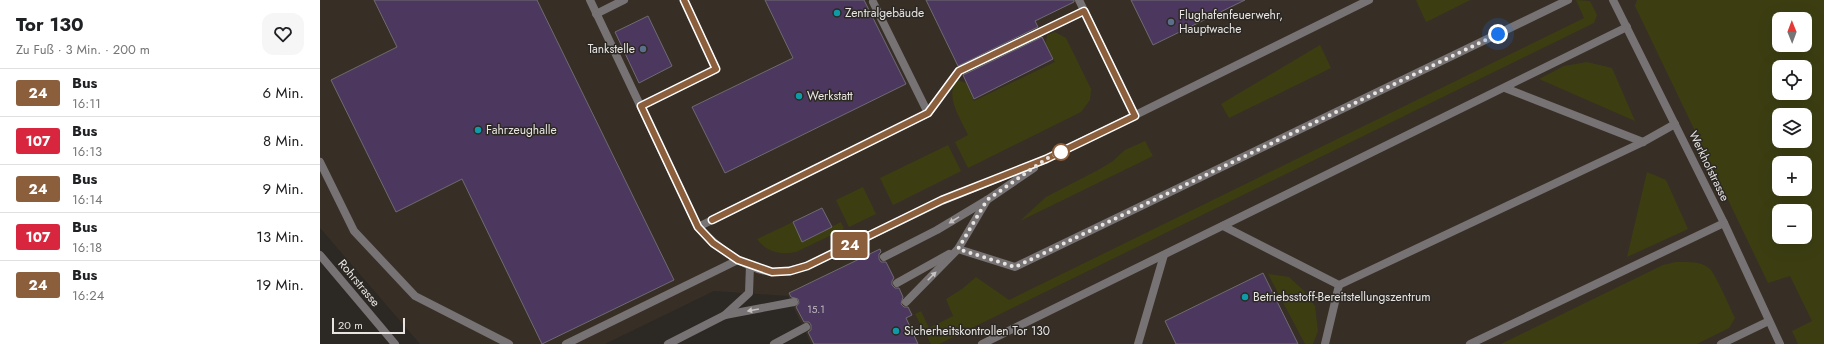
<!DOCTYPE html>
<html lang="de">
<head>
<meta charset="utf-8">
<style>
  :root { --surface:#fff; --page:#f6f6f6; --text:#202124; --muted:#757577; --line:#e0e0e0 }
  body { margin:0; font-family:Jost,sans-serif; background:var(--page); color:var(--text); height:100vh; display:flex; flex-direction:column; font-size:15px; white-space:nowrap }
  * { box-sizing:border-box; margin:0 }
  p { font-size:13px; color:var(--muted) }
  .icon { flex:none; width:22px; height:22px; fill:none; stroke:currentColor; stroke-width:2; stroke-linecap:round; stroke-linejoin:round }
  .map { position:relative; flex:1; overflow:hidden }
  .details { display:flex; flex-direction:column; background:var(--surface); width:320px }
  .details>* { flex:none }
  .badge { padding:0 8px; border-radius:3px; font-size:14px; line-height:26px }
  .needle { width:26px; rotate:359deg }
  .fabs { position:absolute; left:1452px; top:12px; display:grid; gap:8px }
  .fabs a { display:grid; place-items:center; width:40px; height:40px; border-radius:8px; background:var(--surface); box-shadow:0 4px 16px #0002; font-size:20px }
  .scale { position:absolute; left:12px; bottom:10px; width:73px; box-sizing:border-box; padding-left:4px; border:2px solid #e7e4e2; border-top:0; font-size:11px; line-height:14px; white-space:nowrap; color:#e7e4e2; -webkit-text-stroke:3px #2c2824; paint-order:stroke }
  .you { position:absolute; width:20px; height:20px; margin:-10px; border:3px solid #fff; border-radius:50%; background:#1a73e8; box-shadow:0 0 0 6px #1a73e833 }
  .map>.badge { position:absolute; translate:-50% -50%; box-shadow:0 0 0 2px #fff }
  .round { display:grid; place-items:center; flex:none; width:42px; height:42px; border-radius:12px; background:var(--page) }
  .summary { display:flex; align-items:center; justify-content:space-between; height:68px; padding:0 16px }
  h1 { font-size:19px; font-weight:700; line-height:30px }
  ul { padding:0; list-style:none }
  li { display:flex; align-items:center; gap:12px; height:48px; padding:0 16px; border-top:1px solid var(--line) }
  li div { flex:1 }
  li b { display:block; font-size:15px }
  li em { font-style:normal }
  li .badge { min-width:44px; font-weight:700; text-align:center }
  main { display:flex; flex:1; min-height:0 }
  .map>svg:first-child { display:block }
  .built { fill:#372e25; fill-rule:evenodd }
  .green { fill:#3c3e12; fill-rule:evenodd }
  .building { fill:#4c385e; stroke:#6e6b71 }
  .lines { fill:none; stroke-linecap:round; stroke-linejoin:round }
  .lane { stroke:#777374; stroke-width:8 }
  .street { stroke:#777374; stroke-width:8 }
  .oneway { fill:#c5c2c1 }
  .line-casing { stroke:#fff; stroke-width:9 }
  .line { stroke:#8b5e3c; stroke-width:6 }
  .walk { stroke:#e7e4e2; stroke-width:4; stroke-dasharray:0 7.2 }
  .culture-dot { fill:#0f9aa8; stroke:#2c2824; stroke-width:1.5 }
  .service-dot { fill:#5c6f8a; stroke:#2c2824; stroke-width:1.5 }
  .stop-dot { fill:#fff; stroke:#8b5e3c; stroke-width:2 }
  .labels { text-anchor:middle; stroke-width:3; stroke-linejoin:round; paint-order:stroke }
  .number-label { font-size:10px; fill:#c0b9c1 }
  .poi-label { font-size:12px; fill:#e7e4e2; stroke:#2c2824; text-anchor:start }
  .street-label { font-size:12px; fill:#e7e4e2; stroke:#2c2824 }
</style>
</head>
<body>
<main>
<section class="details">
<div class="summary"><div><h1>Tor 130</h1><p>Zu Fuß · 3 Min. · 200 m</p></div><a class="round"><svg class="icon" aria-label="heart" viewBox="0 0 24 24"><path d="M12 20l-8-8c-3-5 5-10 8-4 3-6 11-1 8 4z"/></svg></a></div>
<ul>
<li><span class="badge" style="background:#8b5e3c;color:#fff">24</span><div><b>Bus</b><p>16:11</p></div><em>6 Min.</em></li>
<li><span class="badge" style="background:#d7263d;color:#fff">107</span><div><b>Bus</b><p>16:13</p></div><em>8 Min.</em></li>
<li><span class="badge" style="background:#8b5e3c;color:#fff">24</span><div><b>Bus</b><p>16:14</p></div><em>9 Min.</em></li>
<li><span class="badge" style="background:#d7263d;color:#fff">107</span><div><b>Bus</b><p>16:18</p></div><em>13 Min.</em></li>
<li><span class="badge" style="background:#8b5e3c;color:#fff">24</span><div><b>Bus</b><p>16:24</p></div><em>19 Min.</em></li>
</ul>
</section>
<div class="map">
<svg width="1504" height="344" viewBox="0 0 1504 344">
  <rect width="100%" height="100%" fill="#2c2824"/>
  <path class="built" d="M0,0H1504V344H491L468,296L394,291L285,344H100L0,228ZM1459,19H1485V45H1459ZM1459,67H1485V93H1459ZM1459,115H1485V141H1459ZM1459,163H1485V189H1459ZM1459,211H1485V237H1459Z"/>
  <g class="green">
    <path d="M1096,0H1150L1106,22Z"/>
    <path d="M1256,0L1270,1L1277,15L1274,23L619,344H611L595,314L601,311L609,328L633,316L626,299L642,289L656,277L689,300L1264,18Z"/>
    <path d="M1317,0H1504V344H1478L1472,331L1492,321L1470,276L1448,283L1315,6ZM1459,19H1485V45H1459ZM1459,67H1485V93H1459ZM1459,115H1485V141H1459ZM1459,163H1485V189H1459ZM1459,211H1485V237H1459Z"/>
    <path d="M735,32L746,38L771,89L770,100L761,112L648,168L635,142L648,135C641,119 624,96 637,80L646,83L654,101L735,62L726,43L727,35Z"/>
    <path d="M1000,45L1011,68L909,118L901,104Z"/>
    <path d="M1267,62L1292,68L1315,121L1219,79L1244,66Z"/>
    <path d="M825,141L833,156L700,221L726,197L780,169L793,161L805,150Z"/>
    <path d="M628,145L641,171L573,205L560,178Z"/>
    <path d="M1327,172L1346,180L1368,229L1307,257Z"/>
    <path d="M543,187L556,214L529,227L516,200Z"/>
    <path d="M473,222L483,242L521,222L524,229L476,252C461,255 446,252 437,239Z"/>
    <path d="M1356,262C1367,262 1382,261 1390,269C1396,275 1410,308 1415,318L1409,328L1377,344H1181L1343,265Z"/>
    <path d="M948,274L969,277L984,291L995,306L998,331L993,344H985Z"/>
  </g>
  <g class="building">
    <path d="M54,0H217L354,280L222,344L142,179L76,212L11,80L77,47Z"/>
    <path d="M445,0H544L586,84L405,173L372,107L473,58Z"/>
    <path d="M606,0H754V2L715,21L718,27L638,66Z"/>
    <path d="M811,0H925L833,45Z"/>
    <path d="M328,16L352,66L319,83L295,32Z"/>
    <path d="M722,37L733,59L654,99L643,75Z"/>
    <path d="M502,208L512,227L482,242L473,222Z"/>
    <path d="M560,249L561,252L559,254V259L561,262H566L574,278L572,281V285L575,288H579L583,297L581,304L584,307H588L592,315L586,318L598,344H494L488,332L491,330V325L489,322H484L476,307L479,303L478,299L471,297L469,293Z"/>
    <path d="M943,273L978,344H856L845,321Z"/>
  </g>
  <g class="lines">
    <g class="lane">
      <path d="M270,0L378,227C396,246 426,271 454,272C465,272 476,269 487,266L622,201L726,159L1049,0"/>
      <path d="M759,0L815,116"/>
      <path d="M1293,0L1404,223L1460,344"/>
      <path d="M553,2L608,113"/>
      <path d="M276,14L304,0"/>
      <path d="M1185,88L1323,142"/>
      <path d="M321,106L396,69L364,0"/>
      <path d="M0,162L34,231L95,296L189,344"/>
      <path d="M903,226L1019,285L1005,344"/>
      <path d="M378,227L608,113L639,71L764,11"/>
      <path d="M638,249L695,267L1248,0"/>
      <path d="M564,257L617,230L667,200L714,168"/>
      <path d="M577,283L629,254"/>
      <path d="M1019,285L1323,142L1355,124"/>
      <path d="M586,302L638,249L667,200"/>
      <path d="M405,315L429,293L430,265"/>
      <path d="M246,344L418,260"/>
      <path d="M348,344L405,315L474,302"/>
      <path d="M454,344L486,327"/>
      <path d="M662,344L1307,27"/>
      <path d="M818,344L844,255"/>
      <path d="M1150,344L1404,223"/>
      <path d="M1401,344L1449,321"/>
    </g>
    <path class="street" d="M0,255L75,344"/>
  </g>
  <defs><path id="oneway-solid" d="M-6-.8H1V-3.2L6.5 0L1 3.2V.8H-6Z"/></defs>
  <g class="oneway">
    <use href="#oneway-solid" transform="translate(634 220) rotate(148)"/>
    <use href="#oneway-solid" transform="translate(612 276) rotate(-45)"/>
    <use href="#oneway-solid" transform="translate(433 310) rotate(170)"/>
  </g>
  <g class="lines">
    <defs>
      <path id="line" d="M364,0L396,69L321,106L378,227L393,243L418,260L452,272L470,271L487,266L622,200L726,159L815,116L764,11L639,71L608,113L392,220"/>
    </defs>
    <use href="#line" class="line-casing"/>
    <use href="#line" class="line"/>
    <path class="walk" d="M741,152L726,159L667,200L638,249L695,267L1178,34"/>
  </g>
  <g class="culture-dot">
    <circle cx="517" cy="13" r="4"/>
    <circle cx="479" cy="96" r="4"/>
    <circle cx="158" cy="130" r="4"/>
    <circle cx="925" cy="297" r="4"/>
    <circle cx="576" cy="331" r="4"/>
  </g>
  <g class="service-dot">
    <circle cx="851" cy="22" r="4"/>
    <circle cx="323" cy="49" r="4"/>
  </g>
  <circle class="stop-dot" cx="741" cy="152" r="8"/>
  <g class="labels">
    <g class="number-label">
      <text x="496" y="313">15.1</text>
    </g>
    <g class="poi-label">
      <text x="525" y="17">Zentralgebäude</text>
      <text x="859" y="19">Flughafenfeuerwehr,<tspan x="859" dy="14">Hauptwache</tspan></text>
      <text x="315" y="53" text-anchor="end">Tankstelle</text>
      <text x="487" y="100">Werkstatt</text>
      <text x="166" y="134">Fahrzeughalle</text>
      <text x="933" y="301">Betriebsstoff-Bereitstellungszentrum</text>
      <text x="584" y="335">Sicherheitskontrollen Tor 130</text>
    </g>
    <g class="street-label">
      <text transform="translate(1389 166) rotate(64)" y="4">Werkhofstrasse</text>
      <text transform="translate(39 283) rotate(50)" y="4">Rohrstrasse</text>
    </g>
  </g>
</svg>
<div class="fabs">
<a><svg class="needle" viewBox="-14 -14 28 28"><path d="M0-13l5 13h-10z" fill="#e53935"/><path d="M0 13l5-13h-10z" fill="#757577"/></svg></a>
<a><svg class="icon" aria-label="locate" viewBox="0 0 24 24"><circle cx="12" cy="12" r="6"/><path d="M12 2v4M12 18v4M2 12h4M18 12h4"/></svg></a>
<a><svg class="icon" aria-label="layers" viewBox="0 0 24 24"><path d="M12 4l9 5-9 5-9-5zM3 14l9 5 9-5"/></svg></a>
<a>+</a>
<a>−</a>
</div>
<div class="scale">20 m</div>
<div class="you" style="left:1178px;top:34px"></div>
<b class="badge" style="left:530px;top:245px;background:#8b5e3c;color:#fff">24</b>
</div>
</main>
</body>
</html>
